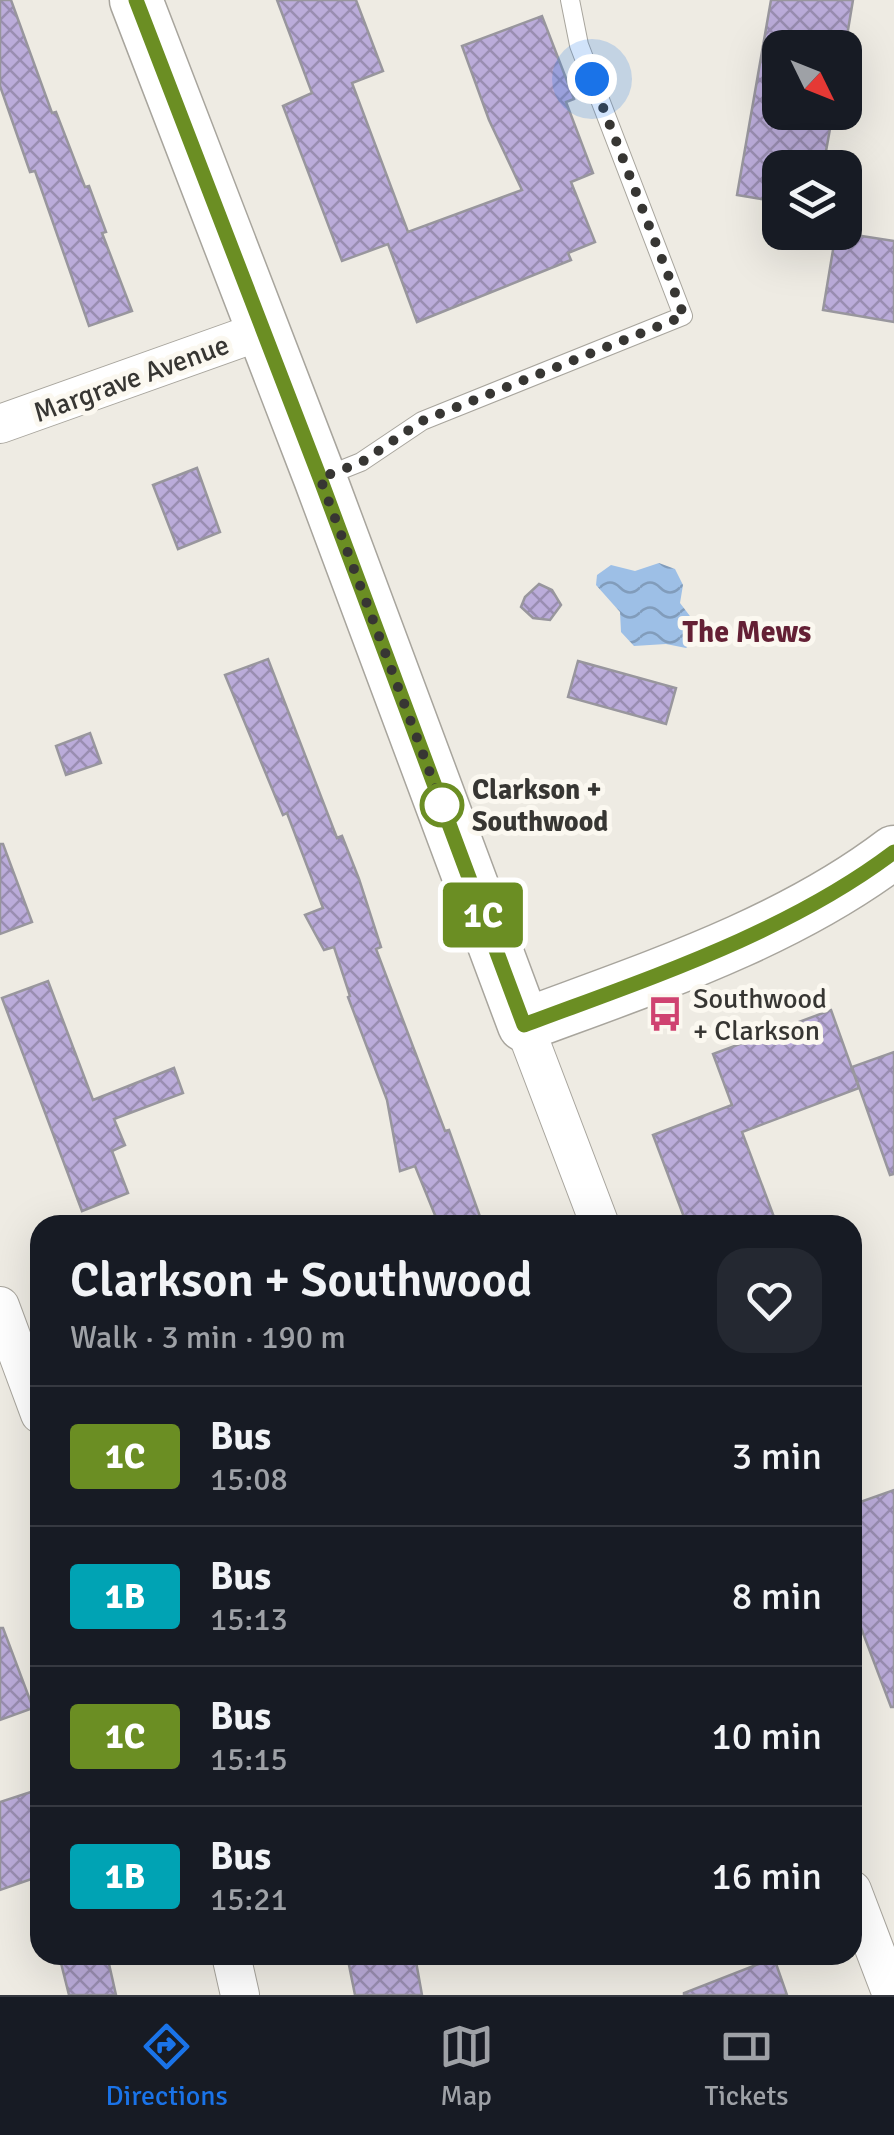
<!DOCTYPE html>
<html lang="en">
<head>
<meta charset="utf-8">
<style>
  :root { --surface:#171b24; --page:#242831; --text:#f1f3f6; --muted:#9ea1a6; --line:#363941; --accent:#1a73e8 }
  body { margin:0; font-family:Signika,sans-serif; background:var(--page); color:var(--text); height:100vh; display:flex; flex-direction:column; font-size:38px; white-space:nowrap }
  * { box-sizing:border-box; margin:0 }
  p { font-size:32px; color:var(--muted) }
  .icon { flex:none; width:55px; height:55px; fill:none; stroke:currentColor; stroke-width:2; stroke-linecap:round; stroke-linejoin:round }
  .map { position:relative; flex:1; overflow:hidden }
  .drawer { position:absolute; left:30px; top:1215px; width:832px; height:750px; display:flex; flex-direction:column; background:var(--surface); border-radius:30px; box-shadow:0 10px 40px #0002 }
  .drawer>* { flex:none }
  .badge { padding:0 20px; border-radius:8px; font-size:35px; line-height:65px }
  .needle { width:65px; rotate:133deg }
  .tools { position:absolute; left:762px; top:30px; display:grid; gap:20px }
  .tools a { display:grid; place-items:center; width:100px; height:100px; border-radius:20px; background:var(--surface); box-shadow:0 10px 40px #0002; font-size:50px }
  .you { position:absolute; width:50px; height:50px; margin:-25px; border:8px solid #fff; border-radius:50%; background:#1a73e8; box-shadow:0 0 0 15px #1a73e833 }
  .map>.badge { position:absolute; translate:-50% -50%; box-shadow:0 0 0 5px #fff }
  .round { display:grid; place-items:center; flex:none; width:105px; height:105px; border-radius:30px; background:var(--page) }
  .summary { display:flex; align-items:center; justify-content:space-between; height:170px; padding:0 40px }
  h1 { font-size:48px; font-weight:600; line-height:75px }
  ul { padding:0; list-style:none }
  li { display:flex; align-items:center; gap:30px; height:140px; padding:0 40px; border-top:2px solid var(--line) }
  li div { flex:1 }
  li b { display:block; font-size:38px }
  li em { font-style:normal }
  li .badge { min-width:110px; font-weight:700; text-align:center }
  .tabs { display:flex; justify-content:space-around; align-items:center; height:140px; border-top:2px solid var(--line); background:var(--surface); font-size:28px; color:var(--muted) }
  .tabs a { display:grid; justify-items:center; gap:5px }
  .tabs .on { color:var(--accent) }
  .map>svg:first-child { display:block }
  .water { fill:url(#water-waves) }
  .building { fill:url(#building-cross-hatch); stroke:#98969d; stroke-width:2.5 }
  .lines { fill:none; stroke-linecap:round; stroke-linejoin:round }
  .lane-casing { stroke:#a8a59d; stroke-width:20 }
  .street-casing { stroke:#a8a59d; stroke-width:40 }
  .secondary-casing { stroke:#a8a59d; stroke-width:55 }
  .lane { stroke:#fff; stroke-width:18 }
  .street { stroke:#fff; stroke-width:38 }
  .secondary { stroke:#fff; stroke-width:52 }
  .line-casing { stroke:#fff; stroke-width:22 }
  .line { stroke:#6b8e23; stroke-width:15 }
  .walk { stroke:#373633; stroke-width:10; stroke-dasharray:0 18 }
  .stop-dot { fill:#fff; stroke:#6b8e23; stroke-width:5 }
  .labels { text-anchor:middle; stroke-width:10; stroke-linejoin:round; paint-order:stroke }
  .street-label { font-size:28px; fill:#373633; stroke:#fbf8f0 }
  .stop-label { font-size:28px; font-weight:bold; fill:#373633; stroke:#fbf8f0; text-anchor:start }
  .poi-label { font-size:28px; fill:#373633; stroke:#fbf8f0; text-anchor:start }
  .neighbourhood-label { font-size:30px; font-weight:bold; fill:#642035; stroke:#fbf8f0 }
</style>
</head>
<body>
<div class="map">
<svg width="894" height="1995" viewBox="0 0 894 1995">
  <defs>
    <pattern id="water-waves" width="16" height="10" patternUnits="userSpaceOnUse" patternTransform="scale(2.5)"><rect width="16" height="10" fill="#9dbfe6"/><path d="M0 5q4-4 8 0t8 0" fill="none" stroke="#819cbb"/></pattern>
    <pattern id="building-cross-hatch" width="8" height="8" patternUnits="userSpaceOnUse" patternTransform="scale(2.5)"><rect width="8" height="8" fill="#bbacda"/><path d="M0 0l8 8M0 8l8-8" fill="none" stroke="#998db1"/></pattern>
  </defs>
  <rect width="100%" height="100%" fill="#eeebe3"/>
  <path class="water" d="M659,563L675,569L683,585L680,603L696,624L693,642L686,648L666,644L634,646L621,632L620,612L596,585L597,575L611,565L635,571Z"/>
  <g class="building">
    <path d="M0,0H11L52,113L56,112L85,187L89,186L106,232L102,233L132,311L89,326L35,171L30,172L0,86Z"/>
    <path d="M277,0H356L383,71L352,83L408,232L522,190L489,120L462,46L542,16L574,99L566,102L593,173L571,182L595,242L568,253L571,260L417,322L388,244L342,261L283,106L312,93Z"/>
    <path d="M771,0H853L845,48H780V112H833L823,168H780V202L737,195Z"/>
    <path d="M836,232L894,241V322L823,310Z"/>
    <path d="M197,468L220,532L178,549L153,485Z"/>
    <path d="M539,584L552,590L561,605L550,620L533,618L521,607L525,597Z"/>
    <path d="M268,659L337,838L342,836L359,879L381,947L376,949L445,1131L449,1130L483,1225H439L415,1166L400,1171L387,1100L348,997L350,996L334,947L324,950L305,915L323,908L287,813L283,815L225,675Z"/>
    <path d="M578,661L676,688L666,724L568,697Z"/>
    <path d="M90,733L101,763L66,775L56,746Z"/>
    <path d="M0,844H3L32,922L0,934Z"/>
    <path d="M48,981L93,1100L174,1068L183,1093L114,1119L125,1145L112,1151L128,1193L82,1211L2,998Z"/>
    <path d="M831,1010L859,1088L742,1132L777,1225H687L653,1135L732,1105L713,1054Z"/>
    <path d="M894,1052V1174L890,1175L852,1067Z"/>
    <path d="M894,1490V1707H891L852,1604V1505Z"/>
    <path d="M0,1628H3L33,1708L0,1720Z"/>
    <path d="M40,1789V1876L0,1890V1802Z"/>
    <path d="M59,1955H107L116,1995H69Z"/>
    <path d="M347,1955H395L396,1960L415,1956L422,1995H355Z"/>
    <path d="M774,1958L787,1995H684V1993Z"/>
  </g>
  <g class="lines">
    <defs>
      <path id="lane" d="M326,476L361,462L422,421L683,316L579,45L570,0"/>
      <g id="street">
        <path d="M0,424L261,331"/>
        <path d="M524,1025L600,1225"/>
        <path d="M0,1306L40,1414"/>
        <path d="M852,1890L892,1995"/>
        <path d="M231,1955L240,1995"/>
      </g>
      <path id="secondary" d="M136,0L320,478L524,1025C650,978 786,934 894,852"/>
    </defs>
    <use href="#lane" class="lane-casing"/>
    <use href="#street" class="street-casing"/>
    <use href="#secondary" class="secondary-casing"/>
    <use href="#lane" class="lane"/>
    <use href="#street" class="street"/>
    <use href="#secondary" class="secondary"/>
  </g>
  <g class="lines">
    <defs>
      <path id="line" d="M136,0L320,478L524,1025C649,978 787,933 894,852"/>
    </defs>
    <use href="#line" class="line-casing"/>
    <use href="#line" class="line"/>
    <path class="walk" d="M442,805L320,478L362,462L422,421L684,316L592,79"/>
  </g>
  <defs>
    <symbol id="bus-bare" viewBox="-9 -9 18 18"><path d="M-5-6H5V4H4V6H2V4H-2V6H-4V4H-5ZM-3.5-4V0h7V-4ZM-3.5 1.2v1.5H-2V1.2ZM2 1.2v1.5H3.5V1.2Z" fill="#cf4270" stroke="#fbf8f0" stroke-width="2.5" paint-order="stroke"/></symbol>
  </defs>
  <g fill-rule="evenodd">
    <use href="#bus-bare" x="640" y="989" width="50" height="50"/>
  </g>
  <circle class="stop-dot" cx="442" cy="805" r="20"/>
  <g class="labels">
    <g class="street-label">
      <text transform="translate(131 378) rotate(-20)" y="10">Margrave Avenue</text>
    </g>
    <g class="stop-label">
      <text x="472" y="799">Clarkson +<tspan x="472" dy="32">Southwood</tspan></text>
    </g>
    <g class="poi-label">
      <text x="693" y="1008">Southwood<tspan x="693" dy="32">+ Clarkson</tspan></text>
    </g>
    <g class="neighbourhood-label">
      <text x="747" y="642">The Mews</text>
    </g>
  </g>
</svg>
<div class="tools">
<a><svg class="needle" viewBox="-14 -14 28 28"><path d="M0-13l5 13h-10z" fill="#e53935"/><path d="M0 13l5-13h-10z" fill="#9ea1a6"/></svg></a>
<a><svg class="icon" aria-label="layers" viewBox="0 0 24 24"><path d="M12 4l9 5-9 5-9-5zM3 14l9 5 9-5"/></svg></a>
</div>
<div class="you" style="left:592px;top:79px"></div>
<b class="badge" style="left:483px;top:915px;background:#6b8e23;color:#fff">1C</b>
<section class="drawer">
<div class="summary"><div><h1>Clarkson + Southwood</h1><p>Walk · 3 min · 190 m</p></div><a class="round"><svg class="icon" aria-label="heart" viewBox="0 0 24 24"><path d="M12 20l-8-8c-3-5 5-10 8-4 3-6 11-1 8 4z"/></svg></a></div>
<ul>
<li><span class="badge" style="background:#6b8e23;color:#fff">1C</span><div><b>Bus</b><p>15:08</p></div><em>3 min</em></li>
<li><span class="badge" style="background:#00a3b4;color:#fff">1B</span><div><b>Bus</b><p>15:13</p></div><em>8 min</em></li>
<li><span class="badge" style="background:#6b8e23;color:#fff">1C</span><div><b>Bus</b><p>15:15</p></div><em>10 min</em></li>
<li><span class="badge" style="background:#00a3b4;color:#fff">1B</span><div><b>Bus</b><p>15:21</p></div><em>16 min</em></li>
</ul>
</section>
</div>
<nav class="tabs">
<a class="on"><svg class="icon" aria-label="directions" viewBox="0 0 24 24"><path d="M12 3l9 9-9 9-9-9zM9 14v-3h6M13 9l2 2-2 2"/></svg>Directions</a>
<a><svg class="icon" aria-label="map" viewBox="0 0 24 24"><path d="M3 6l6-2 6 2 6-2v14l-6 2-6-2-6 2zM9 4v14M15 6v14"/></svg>Map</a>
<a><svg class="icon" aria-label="tickets" viewBox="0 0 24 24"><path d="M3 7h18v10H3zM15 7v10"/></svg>Tickets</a>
</nav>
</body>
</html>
